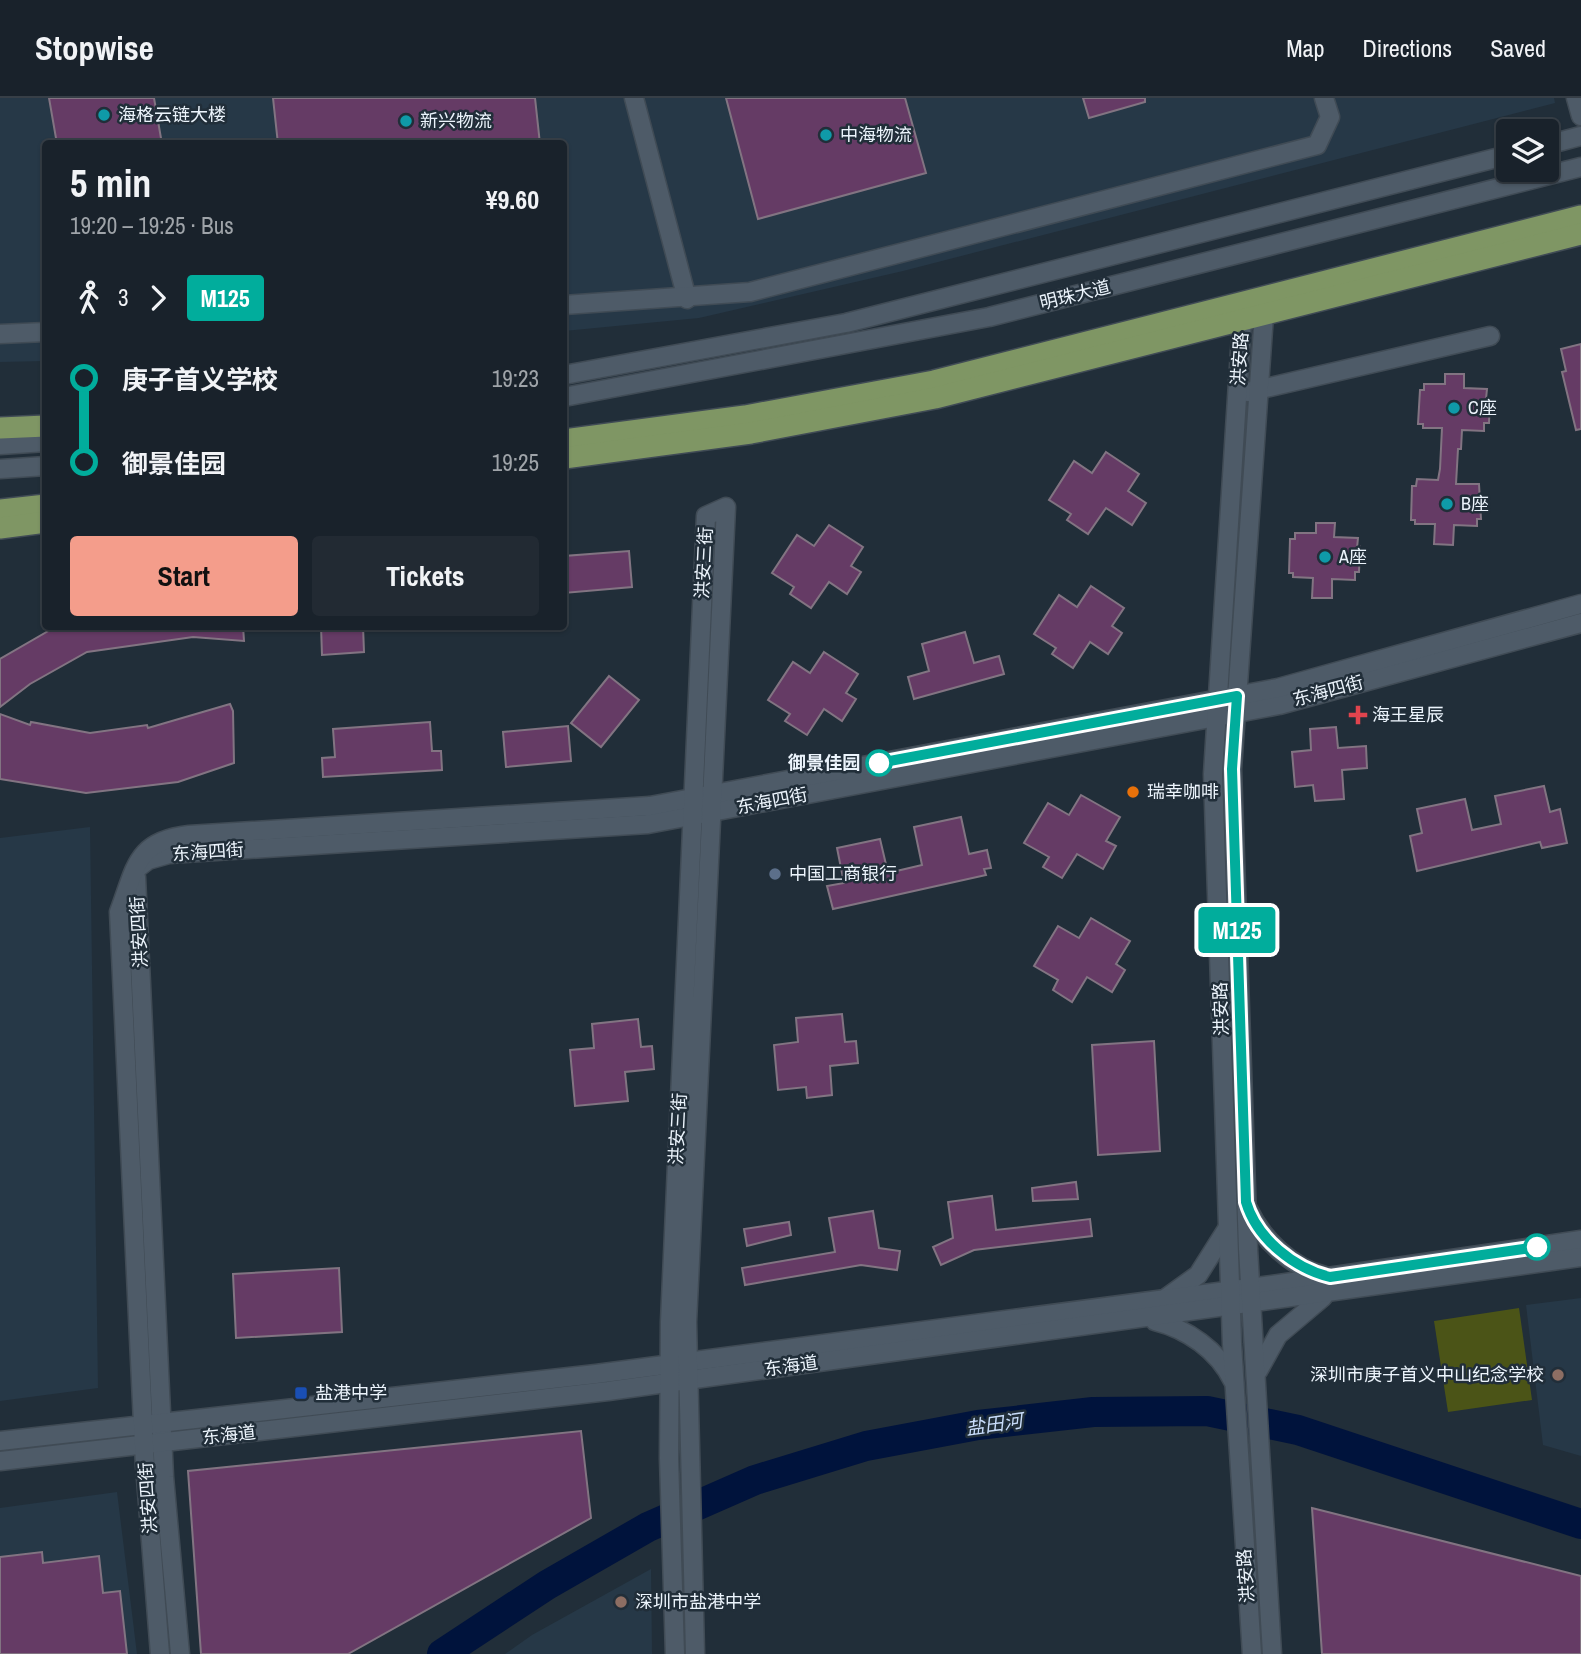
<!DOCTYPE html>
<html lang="en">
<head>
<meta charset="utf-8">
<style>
  :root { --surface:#19222b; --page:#222a33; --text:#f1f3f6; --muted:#9fa4a9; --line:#373f47; --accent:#f49d8b }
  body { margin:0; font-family:"Archivo Narrow","Noto Sans SC",sans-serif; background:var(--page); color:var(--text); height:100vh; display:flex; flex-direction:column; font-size:26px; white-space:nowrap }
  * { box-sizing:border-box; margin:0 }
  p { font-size:23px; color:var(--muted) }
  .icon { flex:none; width:38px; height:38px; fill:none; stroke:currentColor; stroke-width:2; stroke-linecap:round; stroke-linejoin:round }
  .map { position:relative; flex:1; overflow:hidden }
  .panel { position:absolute; left:42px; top:42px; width:525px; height:490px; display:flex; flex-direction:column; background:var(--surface); border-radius:7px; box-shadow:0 2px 5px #0004,0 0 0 2px var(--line) }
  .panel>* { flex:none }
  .badge { padding:0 14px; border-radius:5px; font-size:24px; line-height:46px }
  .controls { position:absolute; left:1496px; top:21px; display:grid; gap:14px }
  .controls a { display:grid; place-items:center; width:63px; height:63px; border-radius:7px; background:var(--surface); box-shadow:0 2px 5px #0004,0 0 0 2px var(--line); font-size:35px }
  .map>.badge { position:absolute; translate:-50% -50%; box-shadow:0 0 0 4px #fff }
  .legs { display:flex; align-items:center; gap:10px; height:77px; padding:0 28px; font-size:23px }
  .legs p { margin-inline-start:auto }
  .head { display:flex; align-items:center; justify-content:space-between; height:119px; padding:0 28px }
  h1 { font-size:38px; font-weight:700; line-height:52px }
  .cta { display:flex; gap:14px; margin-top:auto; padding:14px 28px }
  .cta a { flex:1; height:80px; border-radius:7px; background:var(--accent); color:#111; font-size:28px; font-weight:700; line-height:80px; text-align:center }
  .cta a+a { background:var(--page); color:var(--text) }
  ul { padding:0 28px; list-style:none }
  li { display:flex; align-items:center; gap:24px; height:84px; font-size:26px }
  li i { display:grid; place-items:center; width:10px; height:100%; margin:0 9px; background:currentColor }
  li i::after { content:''; width:18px; height:18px; margin:-9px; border:5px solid; border-radius:50%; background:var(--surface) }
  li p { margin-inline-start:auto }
  li:first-child i { background:linear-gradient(#0000 50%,currentColor 0) }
  li:last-child i { background:linear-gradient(currentColor 50%,#0000 0) }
  header { display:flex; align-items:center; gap:42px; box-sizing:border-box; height:98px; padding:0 35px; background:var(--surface); border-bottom:2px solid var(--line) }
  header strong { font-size:33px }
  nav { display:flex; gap:38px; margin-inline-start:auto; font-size:24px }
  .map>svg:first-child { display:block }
  .built { fill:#263847 }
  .pitch { fill:#4b5417 }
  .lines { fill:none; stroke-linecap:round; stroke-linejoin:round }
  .river { stroke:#00133c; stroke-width:30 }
  .building { fill:#653b65; stroke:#827482; stroke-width:2 }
  .minor-casing { stroke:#404b55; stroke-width:21 }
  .major-casing { stroke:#404b55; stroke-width:24 }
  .minor { stroke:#4e5b68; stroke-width:18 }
  .major { stroke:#7f9664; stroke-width:21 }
  .line-1-casing { stroke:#fff; stroke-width:16 }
  .line-1 { stroke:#01ad9c; stroke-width:10 }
  .culture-dot { fill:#0f9aa8; stroke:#212e39; stroke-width:2.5 }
  .health-dot { fill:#e0444e; stroke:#212e39; stroke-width:2.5 }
  .stop-1-dot { fill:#fff; stroke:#01ad9c; stroke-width:3.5 }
  .food-dot { fill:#e8710a; stroke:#212e39; stroke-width:2.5 }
  .service-dot { fill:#5c6f8a; stroke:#212e39; stroke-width:2.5 }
  .education-dot { fill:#8d6e63; stroke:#212e39; stroke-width:2.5 }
  .transit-dot { fill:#1a4fb4; stroke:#212e39; stroke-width:2.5 }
  .labels { text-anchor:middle; stroke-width:5; stroke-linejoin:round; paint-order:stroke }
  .poi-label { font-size:18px; fill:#ecf4fc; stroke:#212e39; text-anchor:start }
  .street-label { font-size:18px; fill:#ecf4fc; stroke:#212e39 }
  .stop-label { font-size:18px; font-weight:bold; fill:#ecf4fc; stroke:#212e39; text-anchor:end }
  .water-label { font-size:19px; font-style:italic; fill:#c9ddfb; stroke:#212e39 }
</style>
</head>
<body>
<header>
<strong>Stopwise</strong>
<nav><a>Map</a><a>Directions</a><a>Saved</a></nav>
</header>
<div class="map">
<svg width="1581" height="1556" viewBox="0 0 1581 1556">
  <rect width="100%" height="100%" fill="#212e39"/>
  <g class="built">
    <path d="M0,0H1554L1555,5L903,173L699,220L564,233V46H46L45,263L0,264Z"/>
    <path d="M90,729L98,1290L0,1303V740Z"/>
    <path d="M1581,1200V1358L1543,1347L1526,1207Z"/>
    <path d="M117,1394L137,1556H0V1410Z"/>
    <path d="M651,1471L652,1556H505L532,1537Z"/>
  </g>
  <path class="pitch" d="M1519,1210L1532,1302L1448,1314L1434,1223Z"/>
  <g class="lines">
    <path class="river" d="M442,1556L547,1487L648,1429L755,1382L866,1348L978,1327L1093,1314L1207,1313L1298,1332L1581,1426"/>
  </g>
  <g class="building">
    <path d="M49,0H154L162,46H57Z"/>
    <path d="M273,0H535L540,46H278Z"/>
    <path d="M726,0H905L926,75L758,121Z"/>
    <path d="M1083,0H1145V4L1089,20Z"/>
    <path d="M1581,246V331L1576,332L1562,274L1566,273L1561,251Z"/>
    <path d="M1445,276H1464V290L1487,291L1486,301H1490L1489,325H1484V333L1462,332L1461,351H1458L1456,386H1479L1481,421H1477V428L1454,427L1453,447L1434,446L1435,426H1415V422H1411L1412,388H1416L1417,381L1438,382L1440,371L1442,330H1423V326H1418L1420,292H1424V286H1445Z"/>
    <path d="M1106,354L1139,376L1128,393L1146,405L1132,427L1106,410L1088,436L1067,422L1071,416L1049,402L1074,363L1092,375Z"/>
    <path d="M1316,425H1335L1334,439L1358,440L1357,450L1360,449L1359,474H1355V482L1332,481V500H1312L1313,480L1293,479V475H1289L1290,441H1295V435H1316Z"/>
    <path d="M829,427L863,449L851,468L861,474L847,496L829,484L811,510L790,496L794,489L772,475L797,437L814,448Z"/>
    <path d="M629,453L632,489L564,495V458Z"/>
    <path d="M1091,488L1124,510L1112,528L1122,535L1108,556L1090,544L1073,570L1052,556L1056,550L1034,536L1059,497L1077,509Z"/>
    <path d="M57,528H243L244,543L193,539L87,554L30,586L0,609V561Z"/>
    <path d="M321,528H363L364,554L322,557Z"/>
    <path d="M965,534L974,565L999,558L1004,576L914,601L908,579L929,573L922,546Z"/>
    <path d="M824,554L858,576L846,595L856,601L842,623L824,611L807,637L785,623L790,616L768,602L793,564L810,575Z"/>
    <path d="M609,578L639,602L601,649L571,625Z"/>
    <path d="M230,606L233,613L234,665L178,684L86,695L0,681V616L30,627L31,624L90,635L147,627L148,630Z"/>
    <path d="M430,624L432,653H441L442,672L323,679L322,660L335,659L333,631Z"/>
    <path d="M568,628L571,663L506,669L503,634Z"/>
    <path d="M1336,629L1338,650L1366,648L1367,670L1342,672L1344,701L1315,703L1313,687L1295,689L1292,654L1311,652L1310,631Z"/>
    <path d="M1544,688L1550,714L1560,711L1567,745L1542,750L1540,744L1417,773L1410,738L1422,735L1417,711L1465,701L1472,732L1501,726L1495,698Z"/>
    <path d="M1081,697L1120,719L1106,743L1116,748L1103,771L1077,756L1062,780L1043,769L1049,759L1024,745L1048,705L1069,717Z"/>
    <path d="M961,719L969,756L987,752L991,770L984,771L986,777L833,811L827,788L844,785L837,750L880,741L888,775L922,767L914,729Z"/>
    <path d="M1091,820L1130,843L1116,866L1125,872L1112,894L1087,879L1072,904L1053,892L1058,882L1034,868L1058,828L1079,840Z"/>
    <path d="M842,916L845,944L856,943L858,965L830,968L832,997L807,1000L806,989L778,992L774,947L798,944L796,920Z"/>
    <path d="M638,921L641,949L652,948L654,971L625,974L628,1003L575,1008L570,952L594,950L592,926Z"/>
    <path d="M1154,943L1160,1053L1098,1057L1092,947Z"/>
    <path d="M1076,1084L1078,1101L1033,1103L1032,1090Z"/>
    <path d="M992,1098L996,1132L1090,1121L1092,1138L974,1152L941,1167L933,1149L953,1140L948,1104Z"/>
    <path d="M873,1113L879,1150L900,1153L897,1172L861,1167L745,1187L742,1170L835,1154L829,1120Z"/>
    <path d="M789,1124L791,1137L747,1148L744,1131Z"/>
    <path d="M339,1170L342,1234L236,1240L233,1176Z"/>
    <path d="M581,1333L591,1420L348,1556H201L188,1373Z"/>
    <path d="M1312,1410L1581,1478V1556H1322Z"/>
    <path d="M42,1454L43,1465L99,1458L103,1495L120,1493L127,1556H0V1459Z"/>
  </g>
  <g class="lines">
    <defs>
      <g id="minor">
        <path d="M634,0L687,201"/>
        <path d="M1576,0L1581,18"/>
        <path d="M1547,47L1581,38"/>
        <path d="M564,207L750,194L1317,47L1330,19L1324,0"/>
        <path d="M0,236L46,234"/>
        <path d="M564,277L846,225L1508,57"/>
        <path d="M1248,294L1490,238"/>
        <path d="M564,299L989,219L1581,69"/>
        <path d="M0,347L46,344"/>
        <path d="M0,371L46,368"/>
        <path d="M135,772L148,762L169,756L648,726L1279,607L1581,525"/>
        <path d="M136,779L164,1379L180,1556"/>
        <path d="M1248,1111C1262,1141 1292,1170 1325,1178"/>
        <path d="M1166,1200L1198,1177L1227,1131"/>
        <path d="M1155,1223C1187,1231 1218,1252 1233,1283"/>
        <path d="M1258,1273L1278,1237L1323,1199"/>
        <path d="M0,1343L596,1276L1272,1187L1581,1142"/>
        <path d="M0,1363L608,1293L1581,1159"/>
        <path d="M160,1556L145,1368L119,814C136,770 135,743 189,737L650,708L1278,590L1581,506"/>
        <path d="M675,1556L669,1360L670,1224L706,418L726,409L687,1224L695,1556"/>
        <path d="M1252,1556L1232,1246L1213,676L1242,222L1253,202L1264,217L1232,671L1248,1151L1272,1556"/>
      </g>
      <g id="major">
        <path d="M0,330L46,328"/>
        <path d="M564,342L745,318L934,283L1581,118"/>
        <path d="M564,360L751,335L935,300L1581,136"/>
        <path d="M0,412L46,407"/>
        <path d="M0,430L46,424"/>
      </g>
    </defs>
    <use href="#minor" class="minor-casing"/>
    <use href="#major" class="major-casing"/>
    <use href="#minor" class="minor"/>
    <use href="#major" class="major"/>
  </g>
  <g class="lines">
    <defs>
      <path id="line-1" d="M879,665L1237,598L1232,671L1246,1104C1257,1141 1294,1170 1330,1179L1537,1149"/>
    </defs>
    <use href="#line-1" class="line-1-casing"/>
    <use href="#line-1" class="line-1"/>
  </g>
  <g class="culture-dot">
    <circle cx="104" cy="17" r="7"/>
    <circle cx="406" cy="23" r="7"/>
    <circle cx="826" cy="37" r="7"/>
    <circle cx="1454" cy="310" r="7"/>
    <circle cx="1447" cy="406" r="7"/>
    <circle cx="1325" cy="459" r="7"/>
  </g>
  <path class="health-dot" d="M1354.5 606.5h7v7h7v7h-7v7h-7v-7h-7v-7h7z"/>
  <g class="stop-1-dot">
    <circle cx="879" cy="665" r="12"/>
    <circle cx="1537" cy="1149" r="12"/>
  </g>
  <circle class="food-dot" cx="1133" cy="694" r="7"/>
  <circle class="service-dot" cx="775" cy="776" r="7"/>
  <g class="education-dot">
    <circle cx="1558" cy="1277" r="7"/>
    <circle cx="621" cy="1504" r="7"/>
  </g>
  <rect class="transit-dot" x="294" y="1288" width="14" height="14" rx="3.5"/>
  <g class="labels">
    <g class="poi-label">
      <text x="118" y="23">海格云链大楼</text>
      <text x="420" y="29">新兴物流</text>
      <text x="840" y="43">中海物流</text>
      <text x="1468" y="316">C座</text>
      <text x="1461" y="412">B座</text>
      <text x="1339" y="465">A座</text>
      <text x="1372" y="623">海王星辰</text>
      <text x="1147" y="700">瑞幸咖啡</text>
      <text x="789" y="782">中国工商银行</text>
      <text x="1544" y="1283" text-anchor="end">深圳市庚子首义中山纪念学校</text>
      <text x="315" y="1301">盐港中学</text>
      <text x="635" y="1510">深圳市盐港中学</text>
    </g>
    <g class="street-label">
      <text transform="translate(1075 197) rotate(-14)" y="6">明珠大道</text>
      <text transform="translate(1240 261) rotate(-86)" y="6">洪安路</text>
      <text transform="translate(704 465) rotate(-87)" y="6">洪安三街</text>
      <text transform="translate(1328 593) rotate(-15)" y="6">东海四街</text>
      <text transform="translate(772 703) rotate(-11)" y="6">东海四街</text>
      <text transform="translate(208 754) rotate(-4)" y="6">东海四街</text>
      <text transform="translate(139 834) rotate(-93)" y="6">洪安四街</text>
      <text transform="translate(1221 911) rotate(-92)" y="6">洪安路</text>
      <text transform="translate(678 1031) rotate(-87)" y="6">洪安三街</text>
      <text transform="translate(791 1268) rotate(-8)" y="6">东海道</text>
      <text transform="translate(229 1337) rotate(-6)" y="6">东海道</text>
      <text transform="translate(148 1400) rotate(-94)" y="6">洪安四街</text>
      <text transform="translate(1246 1478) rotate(-94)" y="6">洪安路</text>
    </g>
    <g class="stop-label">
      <text x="860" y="671">御景佳园</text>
    </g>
    <g class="water-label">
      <text transform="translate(994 1326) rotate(-8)" y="7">盐田河</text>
    </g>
  </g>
</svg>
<div class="controls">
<a><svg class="icon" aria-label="layers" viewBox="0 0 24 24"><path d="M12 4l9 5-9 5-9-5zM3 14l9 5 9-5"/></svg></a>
</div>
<b class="badge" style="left:1237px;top:832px;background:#01ad9c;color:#fff">M125</b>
<section class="panel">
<div class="head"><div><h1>5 min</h1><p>19:20 – 19:25 · Bus</p></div><b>¥9.60</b></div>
<div class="legs"><svg class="icon" aria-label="walk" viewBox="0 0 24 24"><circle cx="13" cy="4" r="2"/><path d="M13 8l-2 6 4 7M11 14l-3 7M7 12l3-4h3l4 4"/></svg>3<svg class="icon" aria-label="forward" viewBox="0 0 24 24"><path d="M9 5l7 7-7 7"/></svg><b class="badge" style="background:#01ad9c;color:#fff">M125</b></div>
<ul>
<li><i style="color:#01ad9c"></i><b>庚子首义学校</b><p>19:23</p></li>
<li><i style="color:#01ad9c"></i><b>御景佳园</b><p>19:25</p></li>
</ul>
<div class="cta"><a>Start</a><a>Tickets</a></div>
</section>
</div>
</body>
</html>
